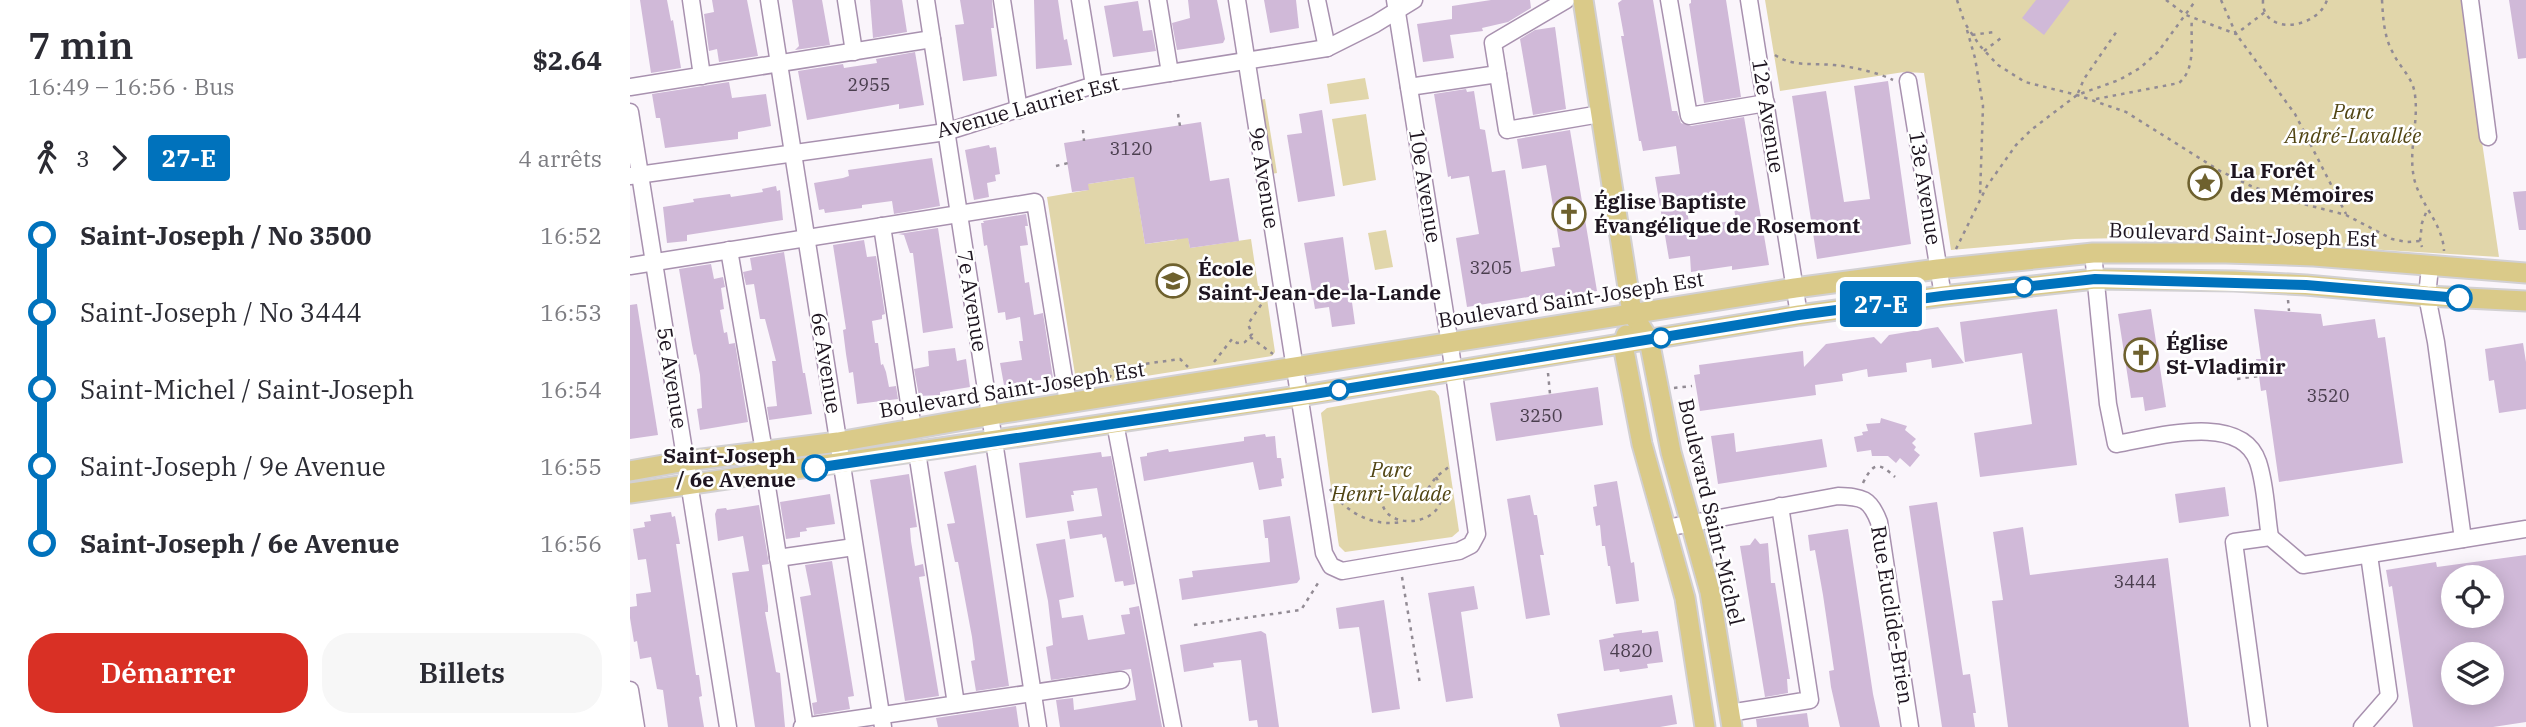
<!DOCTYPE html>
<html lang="fr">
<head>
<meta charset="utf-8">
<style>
  :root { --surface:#fff; --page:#f7f7f7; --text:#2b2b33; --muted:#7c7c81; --accent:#d93025 }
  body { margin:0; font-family:"IBM Plex Serif",serif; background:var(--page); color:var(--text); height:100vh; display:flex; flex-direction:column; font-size:26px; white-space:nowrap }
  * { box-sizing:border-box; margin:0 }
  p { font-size:23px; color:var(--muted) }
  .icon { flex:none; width:38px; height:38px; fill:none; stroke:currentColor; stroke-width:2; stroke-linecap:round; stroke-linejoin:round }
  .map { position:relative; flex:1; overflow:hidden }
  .side { display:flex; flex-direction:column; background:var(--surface); width:630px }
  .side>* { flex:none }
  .badge { padding:0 14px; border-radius:5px; font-size:24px; line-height:46px }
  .tools { position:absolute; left:1811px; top:565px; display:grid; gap:14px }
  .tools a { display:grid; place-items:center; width:63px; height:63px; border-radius:50%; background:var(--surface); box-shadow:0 4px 18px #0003; font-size:35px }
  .map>.badge { position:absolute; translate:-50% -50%; box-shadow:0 0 0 4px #fff }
  .legs { display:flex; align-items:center; gap:10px; height:77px; padding:0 28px; font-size:23px }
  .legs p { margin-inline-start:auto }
  .overview { display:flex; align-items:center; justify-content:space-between; height:119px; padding:0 28px }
  h1 { font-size:38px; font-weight:600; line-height:52px }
  .action { display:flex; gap:14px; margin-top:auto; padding:14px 28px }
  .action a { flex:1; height:80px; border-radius:28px; background:var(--accent); color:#fff; font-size:28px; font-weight:600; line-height:80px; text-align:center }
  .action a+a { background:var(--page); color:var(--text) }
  ul { padding:0 28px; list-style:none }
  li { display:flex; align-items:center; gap:24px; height:77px; font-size:26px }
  li i { display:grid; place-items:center; width:10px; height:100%; margin:0 9px; background:currentColor }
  li i::after { content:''; width:18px; height:18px; margin:-9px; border:5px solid; border-radius:50%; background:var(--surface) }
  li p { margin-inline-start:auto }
  li:first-child i { background:linear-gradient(#0000 50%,currentColor 0) }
  li:last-child i { background:linear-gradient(currentColor 50%,#0000 0) }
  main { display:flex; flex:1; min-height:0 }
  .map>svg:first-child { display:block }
  .green { fill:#e1d6aa }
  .building { fill:#d0b9d8; fill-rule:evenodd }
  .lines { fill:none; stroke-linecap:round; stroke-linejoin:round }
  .minor-casing { stroke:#a891af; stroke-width:19 }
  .major-casing { stroke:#d2d0d2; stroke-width:23 }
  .path { stroke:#928b94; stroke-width:2.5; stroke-dasharray:3.5 5; stroke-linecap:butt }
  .minor { stroke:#fff; stroke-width:16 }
  .major { stroke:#daca89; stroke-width:19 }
  .line-1-casing { stroke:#fff; stroke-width:16 }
  .line-1 { stroke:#0072bc; stroke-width:10 }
  .stop-1-dot { fill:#fff; stroke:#0072bc; stroke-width:3.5 }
  .labels { text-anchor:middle; stroke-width:5; stroke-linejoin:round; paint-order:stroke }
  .number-label { font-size:18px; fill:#4a3e4e }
  .street-label { font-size:21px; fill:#1e1520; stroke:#fff }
  .park-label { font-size:21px; font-style:italic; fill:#514513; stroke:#fff }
  .poi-label { font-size:21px; font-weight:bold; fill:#1e1520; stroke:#fff; text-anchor:start }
  .stop-label { font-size:21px; font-weight:bold; fill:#1e1520; stroke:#fff; text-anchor:end }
</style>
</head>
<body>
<main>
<section class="side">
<div class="overview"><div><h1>7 min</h1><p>16:49 – 16:56 · Bus</p></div><b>$2.64</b></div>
<div class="legs"><svg class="icon" aria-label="walk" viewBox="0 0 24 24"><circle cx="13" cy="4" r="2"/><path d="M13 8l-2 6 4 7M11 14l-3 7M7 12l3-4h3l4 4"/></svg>3<svg class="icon" aria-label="forward" viewBox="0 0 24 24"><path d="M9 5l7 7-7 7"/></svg><b class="badge" style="background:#0072bc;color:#fff">27-E</b><p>4 arrêts</p></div>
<ul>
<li><i style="color:#0072bc"></i><b>Saint-Joseph / No 3500</b><p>16:52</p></li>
<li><i style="color:#0072bc"></i><span>Saint-Joseph / No 3444</span><p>16:53</p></li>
<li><i style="color:#0072bc"></i><span>Saint-Michel / Saint-Joseph</span><p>16:54</p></li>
<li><i style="color:#0072bc"></i><span>Saint-Joseph / 9e Avenue</span><p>16:55</p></li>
<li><i style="color:#0072bc"></i><b>Saint-Joseph / 6e Avenue</b><p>16:56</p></li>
</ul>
<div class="action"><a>Démarrer</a><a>Billets</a></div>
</section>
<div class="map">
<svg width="1896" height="727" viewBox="0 0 1896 727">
  <rect width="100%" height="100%" fill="#faf5fb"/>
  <g class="green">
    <path d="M1135,0H1831L1869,257L1542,237L1445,239L1321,250L1294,73L1274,72L1150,91Z"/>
    <path d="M735,78L739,99L700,104L697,84Z"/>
    <path d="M635,99L647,173L635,175L624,101Z"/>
    <path d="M736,114L746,180L713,186L702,119Z"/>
    <path d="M524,174L507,194L515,244L546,240L557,230L560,248L621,239L628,286L635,285L645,352L642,356L447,387L417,197L458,190V184Z"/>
    <path d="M756,230L763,267L745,270L738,233Z"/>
    <path d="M800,390L805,391L809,396L829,531L822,537L715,552L709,546L708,540L691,413L697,408Z"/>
  </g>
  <g class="building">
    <path d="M10,0H37L41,21L43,20L51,68L21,73Z"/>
    <path d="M82,0H117L128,56L89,62L87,49L79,51L74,14L84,12Z"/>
    <path d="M162,0H192L200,45L165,50L169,46Z"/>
    <path d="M240,0H272L277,32L243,38Z"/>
    <path d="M330,0H362L364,28H361L367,76L333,81L325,25L334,24Z"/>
    <path d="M404,0H428L434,40L437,39L442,65L406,69Z"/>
    <path d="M558,0H587L595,39L593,43L547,50L542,23L560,18Z"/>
    <path d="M634,0H666L669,28L640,33Z"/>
    <path d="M861,0H900L901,8L878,22L852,28L853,31L820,35L824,58L793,62L787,24L822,19V6Z"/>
    <path d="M992,0H1023L1042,111H1047L1051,123L1061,126L1114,117L1139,265L1102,270V266L1061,272L1060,256L1039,259L1025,177L1050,174L1046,146L1013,151L1011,141H1009L991,36H994L988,3ZM1102,198L1106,220L1060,228L1056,205Z"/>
    <path d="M1061,0H1096L1111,97L1074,103L1059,4L1061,3Z"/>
    <path d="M1406,0H1440L1414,35L1392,18Z"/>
    <path d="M1879,0H1896V58L1888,59Z"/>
    <path d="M508,1L513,31L522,30L526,51L483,57L474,6Z"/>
    <path d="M925,27L936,109L903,115L890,39L905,30Z"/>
    <path d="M285,52L294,105L269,109V104L177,120L168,71L213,64L214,68L247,63L246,59Z"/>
    <path d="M1258,81L1281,244L1187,259L1162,96L1196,91L1214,202L1240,199L1224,86Z"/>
    <path d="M99,82L102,98L136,94L141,126L108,132V139L35,148L30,118H26L22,94Z"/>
    <path d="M836,89L837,92L844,91L850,129L855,130L862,172L875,170L891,272L925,266L922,248L930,247L916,165L892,169L887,139L940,130L967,291L910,300V295L837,307L826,238L849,234L839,176L821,179V176L818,177L804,94Z"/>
    <path d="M692,110L705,196L668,202L657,135L672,133L669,114Z"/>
    <path d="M571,122L580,181L599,178L609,241L560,248L558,238L515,244L504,177L458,184L459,190L442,192L434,143Z"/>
    <path d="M359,145L360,148L366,147L370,174L365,175L366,181L357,183L359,197L344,200L335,150Z"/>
    <path d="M302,158L310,206L264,214L262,201L232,205V208L195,213L194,209L189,210L184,183L213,178L219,176L218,170Z"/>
    <path d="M146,186L147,191L150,190L153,220L57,235V241L37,243L33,207L64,202L63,199L100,194L101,197L133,192L132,189Z"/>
    <path d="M1896,191V230H1889L1883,192Z"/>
    <path d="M396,214L398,226H395L398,245L390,246L395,283L399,282L404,315L413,313L423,378L374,385L370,363L392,360L389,341H393L390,317L376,320L375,312L368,313L357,245L354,246L351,223H354L353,221Z"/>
    <path d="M308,228L323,328L293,333L283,253H280L274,235L268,234Z"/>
    <path d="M713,237L725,324L702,327L699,307L685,309L674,243Z"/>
    <path d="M234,240L237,257L246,256L255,314L252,315V319L242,321L245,343H248L251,365L253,364L256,372L259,387L266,386L268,399L227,404L223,372L219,373L216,354L213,330L216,329L203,245Z"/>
    <path d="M154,252L173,373H175L182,414L139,420L137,407L147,406L142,361H146L135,319H130L124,284L116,285L113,272L122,270L120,258Z"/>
    <path d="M81,264L84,279L93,277L95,287L91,288L94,309L90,310L94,333L97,332L99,344L105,343L118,422L70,430L67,409L72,408L70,375L66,354L64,355L62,345L49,269Z"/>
    <path d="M7,304L28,435L0,439V305Z"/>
    <path d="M1427,309L1447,465L1350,477L1344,433L1402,424L1392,353L1335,362L1330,322Z"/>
    <path d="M1521,309L1536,407L1515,411L1513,397L1501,398L1488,314Z"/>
    <path d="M1624,309L1691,314L1693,326L1745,319L1748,338L1755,337L1773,463L1649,482L1636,390L1631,391L1629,376L1626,359H1631Z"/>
    <path d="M1308,327L1334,363L1302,368L1301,359L1276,363L1277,372L1238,377L1237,369L1212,374L1213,381L1185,385L1186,395L1070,411L1064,375L1070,374L1069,365L1173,351L1174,367L1196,344L1244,337L1251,344L1259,335Z"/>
    <path d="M1893,343L1896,362V409L1869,413L1864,380L1859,381L1855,349Z"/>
    <path d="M325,348L327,361L336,359L340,387L310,392V395L289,396L284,369L299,366L298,351Z"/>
    <path d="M968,387L973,425L866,441L860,403Z"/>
    <path d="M1251,418L1277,426L1275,430L1286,439L1282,443L1286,447L1284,450L1290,455L1280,467L1270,458L1266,463L1258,456H1242L1241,450L1227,452L1224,437L1233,435L1232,432L1238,431L1236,424L1250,423Z"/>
    <path d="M1104,433L1106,452L1192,439L1197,467L1088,484L1081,436Z"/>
    <path d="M635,434L636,437L645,436L647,458H651L654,478L651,479L652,486L629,490L623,462L514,481L510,457L517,456V453L538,449L539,452L614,441V437Z"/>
    <path d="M471,452L472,457L481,456L505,584L494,586L493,581L485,582L476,537L473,538L472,534L440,539L437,521L472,516L467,488L443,491L444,495H441L444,511L396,518L389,463Z"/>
    <path d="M346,465L379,686L346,691L341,661L345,660L342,637L328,562H325L317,524L325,523L314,472Z"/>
    <path d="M279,474L287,527L280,528L281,541L285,566L293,564L295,576L289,577L309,696L275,701L240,480Z"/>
    <path d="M987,481L1001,563L1004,562L1009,601L986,604L980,566H978L975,546H972L970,525L966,526L963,507L967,506L964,485Z"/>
    <path d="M1595,487L1599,516L1549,523L1545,494Z"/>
    <path d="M200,494L205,524L176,528L177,531L170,532V537L156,539L150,502Z"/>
    <path d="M900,495L904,515H907L912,546L914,555H910L920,615L896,619L877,499Z"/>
    <path d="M1307,502L1333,675L1340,674L1346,713H1343L1345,727H1312L1279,506Z"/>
    <path d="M129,505L139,564L132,565L138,606V612H135L146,672L150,673L155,727H125L102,573L119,571L113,536L88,541L85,514L87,509L96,508L97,510Z"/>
    <path d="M41,512L42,517L45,516L50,544H46L66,675H69L72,696L69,697L74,727H38L33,690L27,689L21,657L10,659L7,641L4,642L0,618V607L7,606L6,594L21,592L16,559L8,560L3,529L15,527L14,522L21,521L20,515Z"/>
    <path d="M660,516L670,579L667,583L552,600L549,579L563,577L562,571L640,562L638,538H635L633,520Z"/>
    <path d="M1393,527L1400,575L1538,558L1559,727H1378L1362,601L1373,600L1363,532Z"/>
    <path d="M1218,529L1243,694L1250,727H1210L1201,687L1199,671L1204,670L1193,595L1185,550L1180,551L1178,535Z"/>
    <path d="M1125,538L1130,544L1138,543L1141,583H1145L1160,679H1157L1158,693L1135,697L1110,546L1120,545Z"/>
    <path d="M435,539L444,597L429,600L432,618L453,615L458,640L495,634L491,615L500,614L499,608L509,606L532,727H430L426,700L443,698L444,710L506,700L501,669L421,680L416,647L423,645L418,601L406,544Z"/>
    <path d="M1896,555V722L1863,727H1783L1762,586L1759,587L1756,570L1806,562L1807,567ZM1824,578H1862V616H1824ZM1824,654H1862V693H1824Z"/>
    <path d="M202,561L224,696L218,697L220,709L184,715L182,703L187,702L170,597L181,595L175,565Z"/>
    <path d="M844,586L848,609L831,612L843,698L816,702L798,593Z"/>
    <path d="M754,600L770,709L742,713L729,627L709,629L706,608Z"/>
    <path d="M1012,630V633L1028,631L1033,662L1017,664L1018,668L990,672L989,669L974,671L969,640L984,637L983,634Z"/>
    <path d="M631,631L636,634L649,727H628L627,720L619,721L611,660L583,663L584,667L554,672L550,645Z"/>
    <path d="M1042,695L1047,724L1030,727H930L927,714Z"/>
    <path d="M386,706L389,727H308L306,718Z"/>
    <path d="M1177,713L1179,727H1127L1126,719Z"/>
  </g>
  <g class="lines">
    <defs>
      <g id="minor">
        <path d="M61,0L72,76"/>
        <path d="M139,0L253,727"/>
        <path d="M216,0L224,52"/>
        <path d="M296,0L408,727"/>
        <path d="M372,0L389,110"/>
        <path d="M450,0L464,85"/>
        <path d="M528,0L540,73"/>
        <path d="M607,0L694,553L701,566L712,571L829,551L841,545L847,534L818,332L765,0"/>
        <path d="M687,0L697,48"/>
        <path d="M936,0L863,43L877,130L970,114"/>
        <path d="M1039,0L1059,116L1136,103"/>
        <path d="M1119,0L1169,315"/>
        <path d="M1840,0L1858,137"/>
        <path d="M1278,81L1313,296"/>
        <path d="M0,87L302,39"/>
        <path d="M779,87L868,74"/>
        <path d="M0,112L98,727"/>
        <path d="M0,176L316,132L464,85L697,48L745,24L784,0"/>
        <path d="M252,226L283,429"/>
        <path d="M99,250L134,451"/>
        <path d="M1463,253L1478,404L1486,444C1524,438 1611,411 1628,462C1636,486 1636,513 1640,537"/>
        <path d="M0,266L405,202L438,403"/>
        <path d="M1800,267L1797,296L1806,342L1833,539"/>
        <path d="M485,423L543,727"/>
        <path d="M287,452L326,704"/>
        <path d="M135,474L175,727"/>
        <path d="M1036,528L1208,496C1232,497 1240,498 1249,522L1280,727"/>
        <path d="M148,558L224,547"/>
        <path d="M0,690L6,727"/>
        <path d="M1099,713L1180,700L1150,506"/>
        <path d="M172,727L491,680"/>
        <path d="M1629,727L1604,542L1640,537L1673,565L1896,529"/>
        <path d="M1732,727L1759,696L1739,555"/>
      </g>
      <g id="major">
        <path d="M953,0L1002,313L1019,340L1041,452L1080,592L1102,727"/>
        <path d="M996,335L993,345L1012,444L1055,598L1075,727"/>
        <path d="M0,471L56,461L208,442L374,413L1165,288L1308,269L1463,253H1596L1684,256L1896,273"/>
        <path d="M0,493L669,396L1169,315L1313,296L1465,279L1604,281L1676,285L1797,296L1896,301"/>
      </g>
    </defs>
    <use href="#minor" class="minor-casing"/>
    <use href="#major" class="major-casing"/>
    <g class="path">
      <path d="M1327,0L1335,24"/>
      <path d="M1536,0L1556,15L1606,34L1635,12"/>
      <path d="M1591,0L1606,34L1665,114L1716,214"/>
      <path d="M1633,0C1631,36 1687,30 1697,0"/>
      <path d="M1752,0C1753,18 1754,37 1763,53C1770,68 1783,77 1785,95C1789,124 1777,153 1785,182C1792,206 1813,225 1814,251"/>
      <path d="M1336,25L1350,46L1368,65L1395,82L1447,95L1496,112L1590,171L1621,186L1662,201L1716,215L1762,239L1777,242L1790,241L1792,247"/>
      <path d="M1337,30L1345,58L1353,106L1350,196"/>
      <path d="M1342,35L1364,32"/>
      <path d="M1354,51L1371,38"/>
      <path d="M1145,55C1163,67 1183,63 1204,65C1224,67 1246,72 1263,80"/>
      <path d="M1448,93L1454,79L1487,31"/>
      <path d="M1466,99L1549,83C1567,68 1560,39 1562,18"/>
      <path d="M548,114L550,126"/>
      <path d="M453,130L454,141"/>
      <path d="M426,166L438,163"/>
      <path d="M1790,241L1792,223L1797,210"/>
      <path d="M1326,249L1357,186L1386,145L1401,130L1447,95L1489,80L1510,68L1528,52L1566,0"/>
      <path d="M1658,300L1659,311"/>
      <path d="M620,337L643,354"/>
      <path d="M584,362L602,339L607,343L615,342L622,334L618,324L637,296"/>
      <path d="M918,373L920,394"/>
      <path d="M479,378L486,368L550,359L558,367"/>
      <path d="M1607,379L1629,376"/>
      <path d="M1044,388L1062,386"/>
      <path d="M806,477C835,528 740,538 753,490L761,495L797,490L806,477L820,466"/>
      <path d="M1233,483C1243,463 1248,461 1265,477"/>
      <path d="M700,489C716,513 743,527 772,522"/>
      <path d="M772,577L790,684"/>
      <path d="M564,625L671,610L690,580"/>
    </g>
    <use href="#minor" class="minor"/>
    <use href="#major" class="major"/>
  </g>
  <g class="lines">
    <defs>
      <path id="line-1" d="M185,468L684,394L1169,315L1312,296L1465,279L1676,285L1829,298"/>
    </defs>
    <use href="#line-1" class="line-1-casing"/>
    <use href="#line-1" class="line-1"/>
  </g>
  <defs>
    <symbol id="sight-ring" viewBox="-11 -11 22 22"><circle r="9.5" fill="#fff" stroke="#6e612e" stroke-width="1.5"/><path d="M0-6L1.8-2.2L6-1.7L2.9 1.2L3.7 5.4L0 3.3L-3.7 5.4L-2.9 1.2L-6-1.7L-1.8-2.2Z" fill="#6e612e"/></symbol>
    <symbol id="church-ring" viewBox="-11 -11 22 22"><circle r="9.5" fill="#fff" stroke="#6e612e" stroke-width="1.5"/><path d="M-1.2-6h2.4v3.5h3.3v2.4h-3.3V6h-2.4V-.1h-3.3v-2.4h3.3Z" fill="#6e612e"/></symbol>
    <symbol id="school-ring" viewBox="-11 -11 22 22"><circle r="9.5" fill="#fff" stroke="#6e612e" stroke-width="1.5"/><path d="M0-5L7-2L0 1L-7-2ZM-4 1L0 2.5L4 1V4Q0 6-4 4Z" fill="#6e612e"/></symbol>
  </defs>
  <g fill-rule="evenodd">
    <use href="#sight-ring" x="1556" y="164" width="38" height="38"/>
    <use href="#church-ring" x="920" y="195" width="38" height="38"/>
    <use href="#school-ring" x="524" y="262" width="38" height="38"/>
    <use href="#church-ring" x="1492" y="336" width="38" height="38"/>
  </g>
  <g class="stop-1-dot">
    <circle cx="1394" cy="287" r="9"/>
    <circle cx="1829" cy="298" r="12"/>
    <circle cx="1031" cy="338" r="9"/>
    <circle cx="709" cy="390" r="9"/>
    <circle cx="185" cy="468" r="12"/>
  </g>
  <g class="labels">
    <g class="number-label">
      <text x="239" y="91">2955</text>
      <text x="501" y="155">3120</text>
      <text x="861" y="274">3205</text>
      <text x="1698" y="402">3520</text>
      <text x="911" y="422">3250</text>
      <text x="1505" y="588">3444</text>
      <text x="1001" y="657">4820</text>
    </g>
    <g class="street-label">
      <text transform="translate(398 107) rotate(-15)" y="7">Avenue Laurier Est</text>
      <text transform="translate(1138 116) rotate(81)" y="7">12e Avenue</text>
      <text transform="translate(634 178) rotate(81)" y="7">9e Avenue</text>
      <text transform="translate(795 186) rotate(81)" y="7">10e Avenue</text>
      <text transform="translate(1295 188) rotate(81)" y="7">13e Avenue</text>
      <text transform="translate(1613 235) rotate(2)" y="7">Boulevard Saint-Joseph Est</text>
      <text transform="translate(941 300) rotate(-9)" y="7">Boulevard Saint-Joseph Est</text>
      <text transform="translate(342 301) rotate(81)" y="7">7e Avenue</text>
      <text transform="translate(196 363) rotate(81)" y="7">6e Avenue</text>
      <text transform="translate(42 378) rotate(81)" y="7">5e Avenue</text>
      <text transform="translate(382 390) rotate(-9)" y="7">Boulevard Saint-Joseph Est</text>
      <text transform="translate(1081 512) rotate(77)" y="7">Boulevard Saint-Michel</text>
      <text transform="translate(1262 615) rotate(81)" y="7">Rue Euclide-Brien</text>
    </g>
    <g class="park-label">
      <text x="1723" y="119">Parc<tspan x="1723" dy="24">André-Lavallée</tspan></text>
      <text x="761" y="477">Parc<tspan x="761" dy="24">Henri-Valade</tspan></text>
    </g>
    <g class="poi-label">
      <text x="1600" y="178">La Forêt<tspan x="1600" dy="24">des Mémoires</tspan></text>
      <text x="964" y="209">Église Baptiste<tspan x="964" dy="24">Évangélique de Rosemont</tspan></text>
      <text x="568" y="276">École<tspan x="568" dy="24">Saint-Jean-de-la-Lande</tspan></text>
      <text x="1536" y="350">Église<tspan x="1536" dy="24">St-Vladimir</tspan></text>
    </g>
    <g class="stop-label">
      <text x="166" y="463">Saint-Joseph<tspan x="166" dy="24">/ 6e Avenue</tspan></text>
    </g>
  </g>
</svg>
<div class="tools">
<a><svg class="icon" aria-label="locate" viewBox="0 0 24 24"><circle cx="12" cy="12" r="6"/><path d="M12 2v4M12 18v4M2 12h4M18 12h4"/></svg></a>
<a><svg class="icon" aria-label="layers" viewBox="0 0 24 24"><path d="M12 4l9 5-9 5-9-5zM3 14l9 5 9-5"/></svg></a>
</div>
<b class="badge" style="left:1251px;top:304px;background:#0072bc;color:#fff">27-E</b>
</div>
</main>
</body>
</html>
